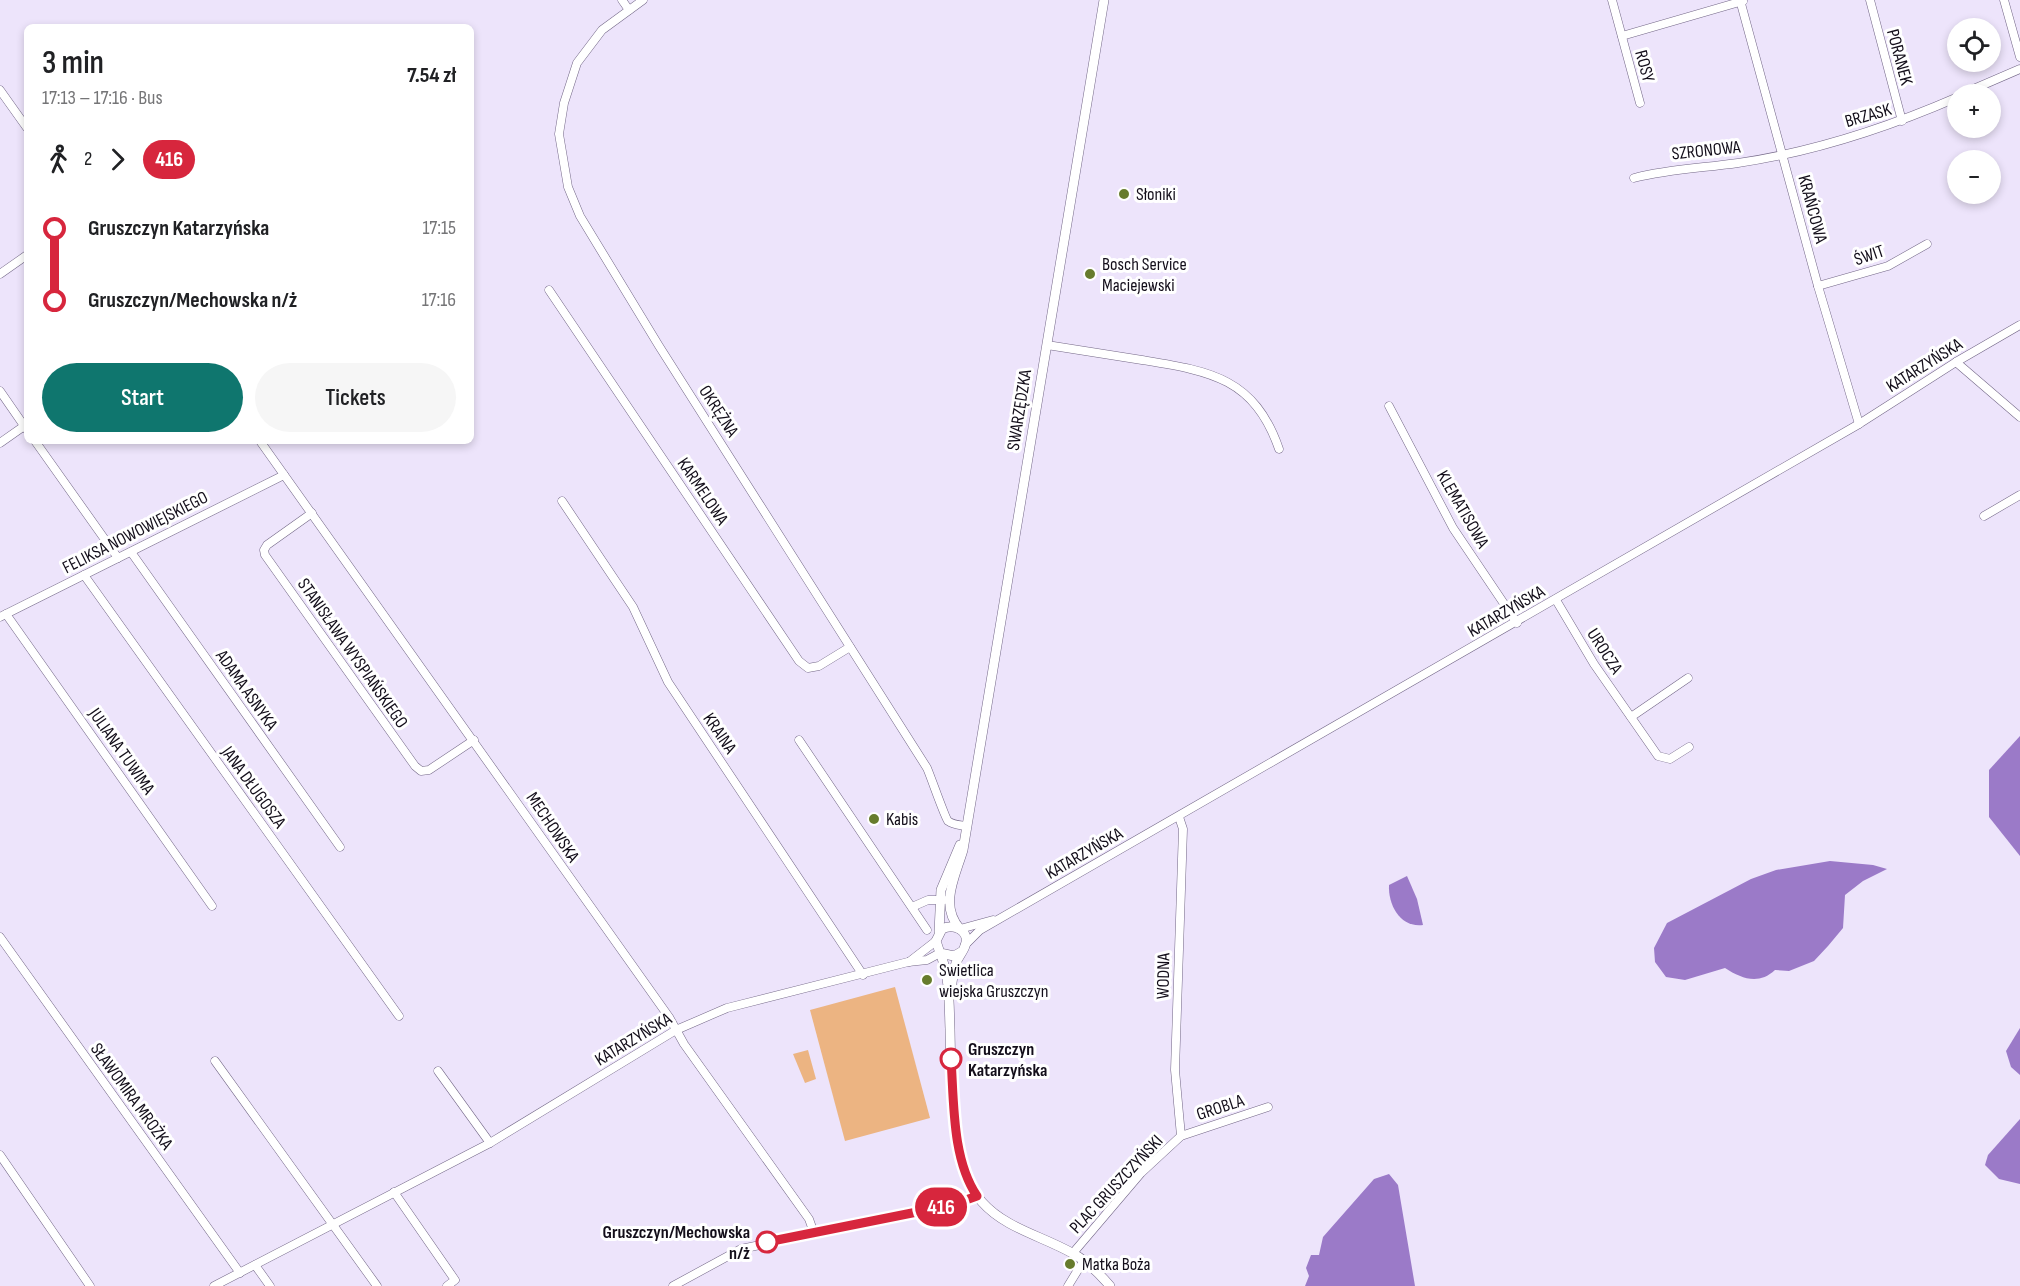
<!DOCTYPE html>
<html lang="en">
<head>
<meta charset="utf-8">
<style>
  :root { --surface:#fff; --page:#f6f6f6; --text:#202124; --muted:#757577; --accent:#0f766e }
  body { margin:0; font-family:"Sofia Sans Condensed",sans-serif; background:var(--page); color:var(--text); height:100vh; display:flex; flex-direction:column; font-size:22px; white-space:nowrap }
  * { box-sizing:border-box; margin:0 }
  p { font-size:20px; color:var(--muted) }
  .icon { flex:none; width:33px; height:33px; fill:none; stroke:currentColor; stroke-width:2; stroke-linecap:round; stroke-linejoin:round }
  .map { position:relative; flex:1; overflow:hidden }
  .panel { position:absolute; left:24px; top:24px; width:450px; height:420px; display:flex; flex-direction:column; background:var(--surface); border-radius:9px; box-shadow:0 3px 9px #0003 }
  .panel>* { flex:none }
  .badge { padding:0 12px; border-radius:20px; font-size:21px; line-height:39px }
  .buttons { position:absolute; left:1947px; top:18px; display:grid; gap:12px }
  .buttons a { display:grid; place-items:center; width:54px; height:54px; border-radius:50%; background:var(--surface); box-shadow:0 3px 9px #0003; font-size:30px }
  .map>.badge { position:absolute; translate:-50% -50%; box-shadow:0 0 0 3px #fff }
  .legs { display:flex; align-items:center; gap:9px; height:66px; padding:0 18px; font-size:20px }
  .legs p { margin-inline-start:auto }
  .head { display:flex; align-items:center; justify-content:space-between; height:102px; padding:0 18px }
  h1 { font-size:33px; font-weight:600; line-height:45px }
  .action { display:flex; gap:12px; margin-top:auto; padding:12px 18px }
  .action a { flex:1; height:69px; border-radius:36px; background:var(--accent); color:#fff; font-size:24px; font-weight:600; line-height:69px; text-align:center }
  .action a+a { background:var(--page); color:var(--text) }
  ul { padding:0 18px; list-style:none }
  li { display:flex; align-items:center; gap:21px; height:72px; font-size:22px }
  li i { display:grid; place-items:center; width:9px; height:100%; margin:0 8px; background:currentColor }
  li i::after { content:''; width:15px; height:15px; margin:-8px; border:4px solid; border-radius:50%; background:var(--surface) }
  li p { margin-inline-start:auto }
  li:first-child i { background:linear-gradient(#0000 50%,currentColor 0) }
  li:last-child i { background:linear-gradient(currentColor 50%,#0000 0) }
  .map>svg:first-child { display:block }
  .green { fill:#ecb482 }
  .water { fill:#9b7ac8 }
  .lines { fill:none; stroke-linecap:round; stroke-linejoin:round }
  .minor-casing { stroke:#736787; stroke-width:9 }
  .tertiary-casing { stroke:#736787; stroke-width:10 }
  .minor { stroke:#fff; stroke-width:8 }
  .tertiary { stroke:#fff; stroke-width:9 }
  .line-1-casing { stroke:#fff; stroke-width:14 }
  .line-1 { stroke:#d7263d; stroke-width:9 }
  .poi-dot { fill:#677c2d; stroke:#fff; stroke-width:2 }
  .stop-1-dot { fill:#fff; stroke:#d7263d; stroke-width:3 }
  .labels { text-anchor:middle; stroke-width:6; stroke-linejoin:round; paint-order:stroke }
  .street-label { font-size:18px; fill:#130e1a; stroke:#fff }
  .poi-label { font-size:18px; fill:#130e1a; stroke:#fff; text-anchor:start }
  .stop-label { font-size:18px; font-weight:bold; fill:#130e1a; stroke:#fff; text-anchor:start }
</style>
</head>
<body>
<div class="map">
<svg width="2020" height="1286" viewBox="0 0 2020 1286">
  <rect width="100%" height="100%" fill="#ede4fb"/>
  <g class="green">
    <path d="M895,987L930,1118L845,1141L810,1010Z"/>
    <path d="M808,1050L816,1079L805,1083L793,1054Z"/>
  </g>
  <g class="water">
    <path d="M2020,736V856L1989,817V770Z"/>
    <path d="M1830,861L1873,865L1887,869L1863,881L1845,895L1843,928L1828,946L1814,961L1789,971L1775,970C1759,985 1742,979 1725,968L1685,980L1666,977L1655,962L1654,948L1667,923L1751,879L1776,870Z"/>
    <path d="M1407,876L1417,899L1423,925C1401,928 1388,906 1389,885Z"/>
    <path d="M2020,1028V1075L2011,1067L2006,1051Z"/>
    <path d="M2020,1119V1184L1999,1179L1985,1165L1988,1155Z"/>
    <path d="M1389,1174L1398,1185L1415,1286H1305L1309,1276L1306,1268L1311,1255H1319L1323,1237L1374,1179Z"/>
  </g>
  <g class="lines">
    <defs>
      <g id="minor">
        <path d="M622,0L629,10"/>
        <path d="M643,0L602,30L577,63L564,103L559,134L568,187L580,216L659,346L927,768C931,777 945,818 948,821C953,825 960,825 966,826"/>
        <path d="M1612,0L1640,103"/>
        <path d="M1740,0L1818,286L1859,424"/>
        <path d="M1870,0L1902,121"/>
        <path d="M2004,0L2020,57"/>
        <path d="M1622,36L1743,1"/>
        <path d="M0,90L27,128"/>
        <path d="M1962,94L2020,69"/>
        <path d="M1634,178C1669,169 1703,168 1738,163C1813,152 1889,127 1958,97"/>
        <path d="M0,274L27,255"/>
        <path d="M1818,286L1888,266L1927,244"/>
        <path d="M549,290L799,661L808,668L819,666L850,647"/>
        <path d="M1047,345C1079,350 1110,355 1142,360C1209,371 1254,377 1279,449"/>
        <path d="M1956,362L2020,417"/>
        <path d="M0,391L27,430"/>
        <path d="M1389,406L1453,528L1517,623"/>
        <path d="M35,441L118,558"/>
        <path d="M260,441L669,1017L684,1044L809,1219L814,1233"/>
        <path d="M0,443L27,424"/>
        <path d="M562,501L633,607L668,682L863,975"/>
        <path d="M312,513L267,545L264,550L265,555L415,766L421,771L429,770L474,740"/>
        <path d="M1984,516L2020,495"/>
        <path d="M131,552L340,847"/>
        <path d="M84,575L399,1016"/>
        <path d="M1556,600L1594,664L1658,756L1670,759L1689,747"/>
        <path d="M6,614L212,906"/>
        <path d="M0,617L284,475"/>
        <path d="M1631,717L1688,678"/>
        <path d="M799,740L927,930"/>
        <path d="M1179,817L1183,829L1175,1070L1181,1136"/>
        <path d="M912,907L928,900H944"/>
        <path d="M960,929L993,920"/>
        <path d="M0,937L240,1273"/>
        <path d="M965,945L980,930L1859,424L1956,362L2020,325"/>
        <path d="M909,962L936,941"/>
        <path d="M215,1061L377,1286"/>
        <path d="M438,1071L490,1143"/>
        <path d="M0,1155L90,1286"/>
        <path d="M394,1192L455,1280L447,1286"/>
        <path d="M1073,1253L1141,1173L1181,1136L1268,1107"/>
        <path d="M255,1265L270,1286"/>
        <path d="M214,1286L490,1143L676,1030L727,1008L908,962L927,960L940,953"/>
        <path d="M673,1286L741,1249L952,1205L977,1196"/>
        <path d="M1068,1286L1084,1260"/>
      </g>
      <g id="tertiary">
        <path d="M960,929C939,905 955,877 963,850L1104,0"/>
        <path d="M939,932L941,890L960,845"/>
        <path d="M940,953C950,976 949,1004 950,1029C951,1075 950,1167 982,1202C1005,1228 1042,1236 1072,1253C1087,1261 1099,1273 1110,1286"/>
        <path d="M951,991C952,982 953,972 956,963C958,957 963,952 965,946C971,930 953,923 942,929L936,941L940,953L954,956L961,952"/>
      </g>
    </defs>
    <use href="#minor" class="minor-casing"/>
    <use href="#tertiary" class="tertiary-casing"/>
    <use href="#minor" class="minor"/>
    <use href="#tertiary" class="tertiary"/>
  </g>
  <g class="lines">
    <defs>
      <path id="line-1" d="M767,1242L952,1205L977,1196C952,1159 954,1102 951,1059"/>
    </defs>
    <use href="#line-1" class="line-1-casing"/>
    <use href="#line-1" class="line-1"/>
  </g>
  <g class="poi-dot">
    <circle cx="1124" cy="194" r="6"/>
    <circle cx="1090" cy="274" r="6"/>
    <circle cx="874" cy="819" r="6"/>
    <circle cx="927" cy="980" r="6"/>
    <circle cx="1070" cy="1264" r="6"/>
  </g>
  <g class="stop-1-dot">
    <circle cx="951" cy="1059" r="10"/>
    <circle cx="767" cy="1242" r="10"/>
  </g>
  <g class="labels">
    <g class="street-label">
      <text transform="translate(1900 57) rotate(75)" y="6">PORANEK</text>
      <text transform="translate(1645 66) rotate(75)" y="6">ROSY</text>
      <text transform="translate(1868 115) rotate(-16)" y="6">BRZASK</text>
      <text transform="translate(1706 150) rotate(-6)" y="6">SZRONOWA</text>
      <text transform="translate(1813 209) rotate(75)" y="6">KRAŃCOWA</text>
      <text transform="translate(1869 255) rotate(-19)" y="6">ŚWIT</text>
      <text transform="translate(1924 365) rotate(-32)" y="6">KATARZYŃSKA</text>
      <text transform="translate(1019 410) rotate(-81)" y="6">SWARZĘDZKA</text>
      <text transform="translate(719 411) rotate(57)" y="6">OKRĘŻNA</text>
      <text transform="translate(703 491) rotate(56)" y="6">KARMELOWA</text>
      <text transform="translate(1463 509) rotate(60)" y="6">KLEMATISOWA</text>
      <text transform="translate(135 532) rotate(-27)" y="6">FELIKSA NOWOWIEJSKIEGO</text>
      <text transform="translate(1506 611) rotate(-30)" y="6">KATARZYŃSKA</text>
      <text transform="translate(1605 651) rotate(57)" y="6">UROCZA</text>
      <text transform="translate(353 653) rotate(55)" y="6">STANISŁAWA WYSPIAŃSKIEGO</text>
      <text transform="translate(247 690) rotate(55)" y="6">ADAMA ASNYKA</text>
      <text transform="translate(720 733) rotate(56)" y="6">KRAINA</text>
      <text transform="translate(122 751) rotate(55)" y="6">JULIANA TUWIMA</text>
      <text transform="translate(254 787) rotate(54)" y="6">JANA DŁUGOSZA</text>
      <text transform="translate(553 827) rotate(56)" y="6">MECHOWSKA</text>
      <text transform="translate(1084 853) rotate(-30)" y="6">KATARZYŃSKA</text>
      <text transform="translate(1163 976) rotate(-89)" y="6">WODNA</text>
      <text transform="translate(633 1039) rotate(-31)" y="6">KATARZYŃSKA</text>
      <text transform="translate(132 1096) rotate(54)" y="6">SŁAWOMIRA MROŻKA</text>
      <text transform="translate(1220 1107) rotate(-18)" y="6">GROBLA</text>
      <text transform="translate(1116 1184) rotate(-47)" y="6">PLAC GRUSZCZYŃSKI</text>
    </g>
    <g class="poi-label">
      <text x="1136" y="200">Słoniki</text>
      <text x="1102" y="270">Bosch Service<tspan x="1102" dy="21">Maciejewski</tspan></text>
      <text x="886" y="825">Kabis</text>
      <text x="939" y="976">Swietlica<tspan x="939" dy="21">wiejska Gruszczyn</tspan></text>
      <text x="1082" y="1270">Matka Boża</text>
    </g>
    <g class="stop-label">
      <text x="968" y="1055">Gruszczyn<tspan x="968" dy="21">Katarzyńska</tspan></text>
      <text x="750" y="1238" text-anchor="end">Gruszczyn/Mechowska<tspan x="750" dy="21">n/ż</tspan></text>
    </g>
  </g>
</svg>
<div class="buttons">
<a><svg class="icon" aria-label="locate" viewBox="0 0 24 24"><circle cx="12" cy="12" r="6"/><path d="M12 2v4M12 18v4M2 12h4M18 12h4"/></svg></a>
<a>+</a>
<a>−</a>
</div>
<b class="badge" style="left:941px;top:1207px;background:#d7263d;color:#fff">416</b>
<section class="panel">
<div class="head"><div><h1>3 min</h1><p>17:13 – 17:16 · Bus</p></div><b>7.54 zł</b></div>
<div class="legs"><svg class="icon" aria-label="walk" viewBox="0 0 24 24"><circle cx="13" cy="4" r="2"/><path d="M13 8l-2 6 4 7M11 14l-3 7M7 12l3-4h3l4 4"/></svg>2<svg class="icon" aria-label="forward" viewBox="0 0 24 24"><path d="M9 5l7 7-7 7"/></svg><b class="badge" style="background:#d7263d;color:#fff">416</b></div>
<ul>
<li><i style="color:#d7263d"></i><b>Gruszczyn Katarzyńska</b><p>17:15</p></li>
<li><i style="color:#d7263d"></i><b>Gruszczyn/Mechowska n/ż</b><p>17:16</p></li>
</ul>
<div class="action"><a>Start</a><a>Tickets</a></div>
</section>
</div>
</body>
</html>
